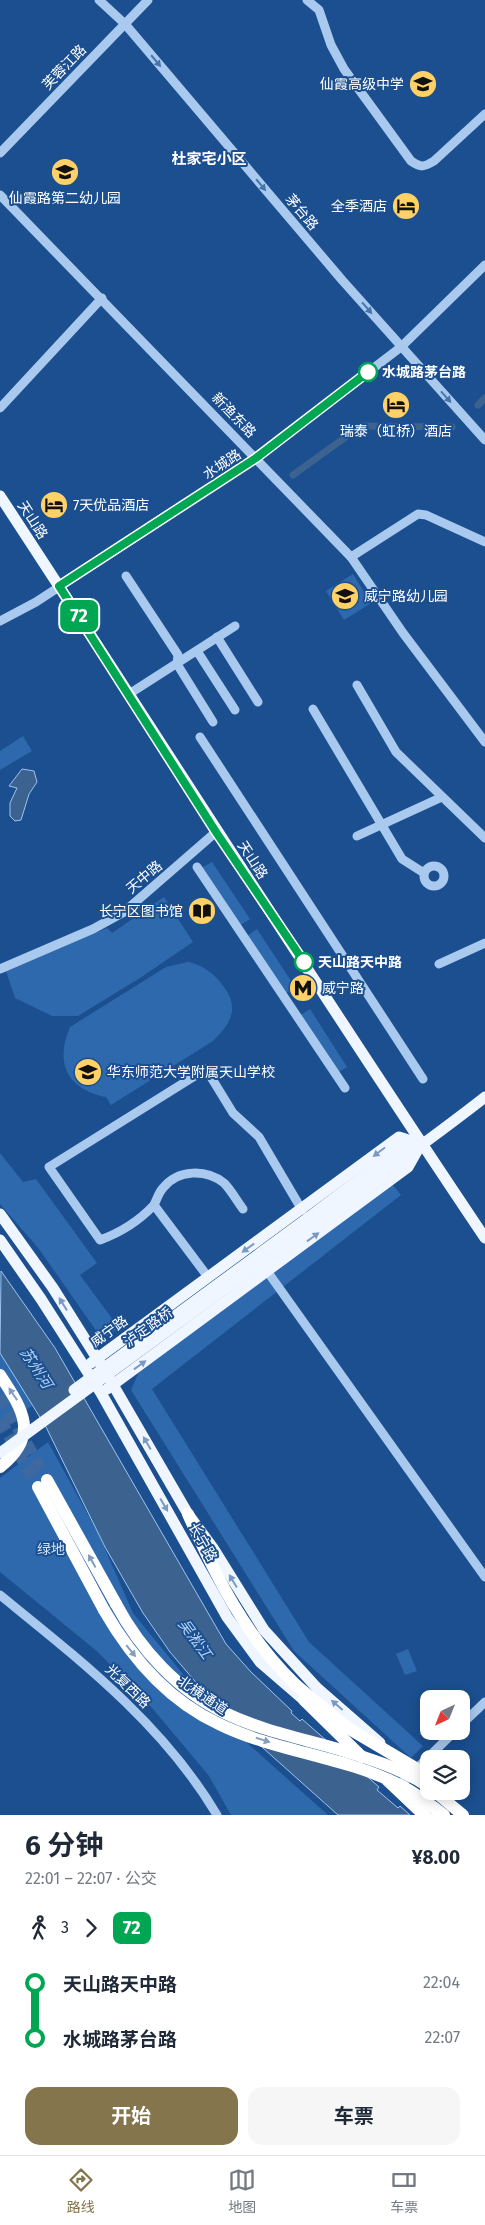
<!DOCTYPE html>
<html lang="zh">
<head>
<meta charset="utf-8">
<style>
  :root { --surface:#fff; --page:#f6f6f7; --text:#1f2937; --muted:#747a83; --line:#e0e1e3; --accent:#84754c }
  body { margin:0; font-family:"Fira Sans","Noto Sans SC",sans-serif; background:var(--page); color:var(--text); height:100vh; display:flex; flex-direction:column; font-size:19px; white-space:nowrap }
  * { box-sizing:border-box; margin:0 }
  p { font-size:16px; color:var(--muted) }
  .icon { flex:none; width:28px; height:28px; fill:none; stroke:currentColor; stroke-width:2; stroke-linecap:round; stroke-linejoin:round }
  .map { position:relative; height:1815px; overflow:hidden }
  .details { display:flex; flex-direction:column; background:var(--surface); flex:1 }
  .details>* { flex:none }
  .badge { padding:0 10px; border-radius:8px; font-size:18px; line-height:32px }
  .needle { width:32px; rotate:223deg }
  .tools { position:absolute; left:420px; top:1690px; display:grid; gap:10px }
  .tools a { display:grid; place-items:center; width:50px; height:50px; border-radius:10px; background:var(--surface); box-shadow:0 2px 12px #0003; font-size:25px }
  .map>.badge { position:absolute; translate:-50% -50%; box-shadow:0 0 0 2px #fff }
  .legs { display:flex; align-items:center; gap:8px; height:55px; padding:0 25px; font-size:16px }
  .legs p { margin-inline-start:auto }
  .overview { display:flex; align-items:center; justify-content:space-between; height:85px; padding:0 25px }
  h1 { font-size:28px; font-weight:700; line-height:38px }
  .cta { display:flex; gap:10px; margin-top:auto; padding:10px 25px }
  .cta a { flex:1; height:58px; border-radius:15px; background:var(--accent); color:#fff; font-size:20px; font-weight:700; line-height:58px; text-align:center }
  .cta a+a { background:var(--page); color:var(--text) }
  ul { padding:0 25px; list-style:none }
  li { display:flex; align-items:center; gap:18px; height:55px; font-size:19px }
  li i { display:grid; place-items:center; width:8px; height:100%; margin:0 6px; background:currentColor }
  li i::after { content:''; width:12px; height:12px; margin:-6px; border:4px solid; border-radius:50%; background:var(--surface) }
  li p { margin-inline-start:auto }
  li:first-child i { background:linear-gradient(#0000 50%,currentColor 0) }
  li:last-child i { background:linear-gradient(currentColor 50%,#0000 0) }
  .tab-bar { display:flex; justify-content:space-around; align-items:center; height:70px; border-top:1px solid var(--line); background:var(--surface); font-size:14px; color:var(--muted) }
  .tab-bar a { display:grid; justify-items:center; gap:2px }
  .tab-bar .active { color:var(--accent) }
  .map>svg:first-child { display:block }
  .green { fill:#2e69ad }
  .water { fill:#3c6290; stroke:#9cc4f0 }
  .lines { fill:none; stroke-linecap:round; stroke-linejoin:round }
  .canal { stroke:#3c6290; stroke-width:7 }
  .highway-tunnel { stroke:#3d69a0; stroke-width:12; stroke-dasharray:12 6; stroke-linecap:butt }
  .minor { stroke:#a9c9ee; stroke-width:9 }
  .major { stroke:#f0f6ff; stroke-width:11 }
  .highway { stroke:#fff; stroke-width:12 }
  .major-bridge { stroke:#f0f6ff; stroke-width:11 }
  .highway-bridge { stroke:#fff; stroke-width:12 }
  .oneway { fill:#4674ac }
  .oneway2 { fill:#7b9ac1 }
  .oneway3 { fill:#829ec1 }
  .line-1-casing { stroke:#fff; stroke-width:11 }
  .line-1 { stroke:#00a651; stroke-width:8 }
  .stop-1-dot { fill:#fff; stroke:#00a651; stroke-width:2.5 }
  .labels { text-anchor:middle; stroke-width:4; stroke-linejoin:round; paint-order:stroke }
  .street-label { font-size:14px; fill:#fff; stroke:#1b4f8f }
  .poi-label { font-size:14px; fill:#fff; stroke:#1b4f8f; text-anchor:start }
  .stop-label { font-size:14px; font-weight:bold; fill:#fff; stroke:#1b4f8f; text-anchor:start }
  .park-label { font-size:14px; fill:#cfe3fa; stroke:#1b4f8f }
  .neighbourhood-label { font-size:15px; font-weight:bold; fill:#fff; stroke:#1b4f8f }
  .water-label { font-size:15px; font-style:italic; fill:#b5d3f5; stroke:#1b4f8f }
</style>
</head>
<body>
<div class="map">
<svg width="485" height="1815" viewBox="0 0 485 1815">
  <rect width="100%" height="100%" fill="#1b4f8f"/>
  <g class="green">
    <path d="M353,574L371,603L344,620L326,591Z"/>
    <path d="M23,736L32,751L0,770V751Z"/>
    <path d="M212,862L250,919L239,926L201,868Z"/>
    <path d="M164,897L193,942L140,978L78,1016H52L15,998L6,971L107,928L112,933Z"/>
    <path d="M257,929L295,987L285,994L247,936Z"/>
    <path d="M188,962C202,965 212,972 221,983C240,1006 233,1022 213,1041L111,1105L106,1097C68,1089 54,1064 70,1027L166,967Z"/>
    <path d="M310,1009L347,1067L337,1073L299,1016Z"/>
    <path d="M0,1153L23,1182L36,1179L97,1263L80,1275L119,1328L102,1339L39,1249L0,1204Z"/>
    <path d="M392,1184L401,1195L152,1389L309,1642L423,1746L411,1758L294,1651L131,1390L139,1372Z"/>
    <path d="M0,1353L33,1405L0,1429Z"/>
    <path d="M48,1442L98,1533L133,1613L218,1717L328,1815H231L209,1776L153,1709L98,1652L0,1572V1478Z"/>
    <path d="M408,1649L417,1671L405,1675L396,1654Z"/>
  </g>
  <g class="water">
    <path d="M22,769L34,771L37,782L29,794L21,820L15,821L10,816V803L17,788L9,786Z"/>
    <path d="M1,1271L55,1348L226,1644L251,1672L292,1711L291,1713L300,1721L302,1719L379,1787L377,1790L398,1808L400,1806L410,1815H338L216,1706L170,1652L143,1613L105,1547L46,1427L0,1353Z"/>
  </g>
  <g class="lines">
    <g class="canal">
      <path d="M478,405L485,398"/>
      <path d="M293,475L361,426L452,427"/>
    </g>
    <g class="highway-tunnel">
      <path d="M0,1396L47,1480"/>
      <path d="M0,1420L38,1487"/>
    </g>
    <g class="minor">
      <path d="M99,0L125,24L342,280L485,440"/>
      <path d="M307,0L319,10L331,45L344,69L411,161C421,168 424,167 434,161L485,114"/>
      <path d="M0,153L148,0"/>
      <path d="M0,195L351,557L403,633L485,742"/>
      <path d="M0,408L102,298"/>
      <path d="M351,557L418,514L426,515L485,542"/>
      <path d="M126,576L178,655L177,664L213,722"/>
      <path d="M0,621L36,602L256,458L401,347L485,265"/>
      <path d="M217,637L258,702"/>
      <path d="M197,651L235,710"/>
      <path d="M357,685L396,752L485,838"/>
      <path d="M129,694L235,626"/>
      <path d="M313,709L402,859L424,873"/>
      <path d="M200,737L423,1079"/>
      <path d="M357,836L442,797"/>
      <circle cx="434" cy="876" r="10"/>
      <path d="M197,867L345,1088"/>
      <path d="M439,964L485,943"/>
      <path d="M0,969L93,929L124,912L216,832"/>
      <path d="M154,1205C157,1199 159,1192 163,1188C178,1169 206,1169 224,1183C231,1190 237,1201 243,1209"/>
      <path d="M267,1271L485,1577"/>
      <path d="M208,1277L154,1205C138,1222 122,1232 100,1240L49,1167L206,1069L233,1113L259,1137L302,1210"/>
      <path d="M0,1595C80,1660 163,1724 217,1815"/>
      <path d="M461,1725L485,1702"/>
      <path d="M401,1784L455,1731"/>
    </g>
    <g class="major">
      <path d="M0,496C162,743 320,993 485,1238"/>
      <path d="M0,1214L53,1288L105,1371L188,1514L213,1548L264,1630L317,1688L380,1743"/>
      <path d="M308,1218L405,1145L417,1144"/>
      <path d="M314,1224C371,1181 429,1141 485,1097"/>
      <path d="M0,1240L41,1299L101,1393L227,1617L260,1662L311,1706"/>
      <path d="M91,1363L399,1137L421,1144"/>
      <path d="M107,1389L408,1167L421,1144"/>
      <path d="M418,1801L433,1815"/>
    </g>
    <g class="highway">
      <path d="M0,1375C23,1410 40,1435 0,1467"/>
      <path d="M47,1480L116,1604"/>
      <path d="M38,1487L104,1610"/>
      <path d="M188,1514C216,1577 246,1637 296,1685"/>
      <path d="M304,1700L362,1757"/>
      <path d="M388,1781L424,1815"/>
      <path d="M434,1791L463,1815"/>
    </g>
    <g class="major-bridge">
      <path d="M74,1390L308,1218"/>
      <path d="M0,1453L314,1224"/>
    </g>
    <g class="highway-bridge">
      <path d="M116,1604C140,1649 178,1691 225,1713C260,1730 300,1738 338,1749C370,1759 401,1768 429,1787"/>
      <path d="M104,1610C131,1657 169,1701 219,1724C276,1752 343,1756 400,1785C416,1793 430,1804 444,1815"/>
      <path d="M296,1685L348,1728L429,1776"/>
    </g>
  </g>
  <defs><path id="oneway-solid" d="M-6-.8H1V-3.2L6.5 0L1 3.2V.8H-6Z" transform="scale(1.25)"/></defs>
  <g class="oneway">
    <use href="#oneway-solid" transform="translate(156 61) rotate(50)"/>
    <use href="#oneway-solid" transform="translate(261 185) rotate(50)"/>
    <use href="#oneway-solid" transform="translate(367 308) rotate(49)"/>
    <use href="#oneway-solid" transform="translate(446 397) rotate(48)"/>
  </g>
  <g class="oneway2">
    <use href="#oneway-solid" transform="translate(379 1152) rotate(143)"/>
    <use href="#oneway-solid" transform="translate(313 1237) rotate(-36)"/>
    <use href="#oneway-solid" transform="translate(248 1248) rotate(144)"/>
    <use href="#oneway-solid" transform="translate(63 1304) rotate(-122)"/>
    <use href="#oneway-solid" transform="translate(140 1365) rotate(-36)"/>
    <use href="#oneway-solid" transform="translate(147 1443) rotate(-120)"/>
    <use href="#oneway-solid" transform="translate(164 1505) rotate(60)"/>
    <use href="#oneway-solid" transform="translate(233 1581) rotate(-121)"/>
    <use href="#oneway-solid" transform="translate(337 1705) rotate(-139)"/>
  </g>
  <g class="oneway3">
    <use href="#oneway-solid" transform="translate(13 1394) rotate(-124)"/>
    <use href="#oneway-solid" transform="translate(92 1561) rotate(-119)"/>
    <use href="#oneway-solid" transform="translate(131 1651) rotate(51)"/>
    <use href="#oneway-solid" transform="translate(263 1740) rotate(17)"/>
  </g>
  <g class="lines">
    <defs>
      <path id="line-1" d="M304,962L216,832L59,586L256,458L368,372"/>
    </defs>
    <use href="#line-1" class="line-1-casing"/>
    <use href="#line-1" class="line-1"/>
  </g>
  <defs>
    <symbol id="school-disc" viewBox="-11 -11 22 22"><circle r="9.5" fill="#ffd166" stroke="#1b4f8f"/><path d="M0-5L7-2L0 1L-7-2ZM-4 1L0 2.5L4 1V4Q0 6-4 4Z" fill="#111"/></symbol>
    <symbol id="hotel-disc" viewBox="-11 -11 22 22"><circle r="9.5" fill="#ffd166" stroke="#1b4f8f"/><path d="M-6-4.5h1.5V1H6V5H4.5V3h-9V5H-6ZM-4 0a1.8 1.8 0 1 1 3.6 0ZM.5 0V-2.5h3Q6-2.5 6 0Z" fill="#111"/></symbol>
    <symbol id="library-disc" viewBox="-11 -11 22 22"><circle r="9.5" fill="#ffd166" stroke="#1b4f8f"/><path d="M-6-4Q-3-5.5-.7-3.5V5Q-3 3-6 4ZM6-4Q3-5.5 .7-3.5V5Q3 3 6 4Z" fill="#111"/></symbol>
    <symbol id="metro-disc" viewBox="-11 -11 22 22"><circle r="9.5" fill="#ffd166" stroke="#1b4f8f"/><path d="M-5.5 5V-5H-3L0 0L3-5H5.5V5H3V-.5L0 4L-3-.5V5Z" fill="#111"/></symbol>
  </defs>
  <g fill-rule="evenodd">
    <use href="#school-disc" x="407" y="68" width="32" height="32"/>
    <use href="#school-disc" x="49" y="156" width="32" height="32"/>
    <use href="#hotel-disc" x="390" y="190" width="32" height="32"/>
    <use href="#hotel-disc" x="380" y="389" width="32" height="32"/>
    <use href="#hotel-disc" x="38" y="489" width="32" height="32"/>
    <use href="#school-disc" x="329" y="580" width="32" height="32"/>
    <use href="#library-disc" x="186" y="895" width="32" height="32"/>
    <use href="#metro-disc" x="287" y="972" width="32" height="32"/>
    <use href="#school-disc" x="72" y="1056" width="32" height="32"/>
  </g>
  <g class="stop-1-dot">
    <circle cx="368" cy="372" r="9"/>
    <circle cx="304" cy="962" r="9"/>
  </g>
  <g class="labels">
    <g class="street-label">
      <text transform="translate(64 67) rotate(-46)" y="5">芙蓉江路</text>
      <text transform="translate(302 212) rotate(50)" y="5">茅台路</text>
      <text transform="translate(234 415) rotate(46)" y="5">新渔东路</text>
      <text transform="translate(222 464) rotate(-33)" y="5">水城路</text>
      <text transform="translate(33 520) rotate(57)" y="5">天山路</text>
      <text transform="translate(253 860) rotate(57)" y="5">天山路</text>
      <text transform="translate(144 877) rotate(-40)" y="5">天中路</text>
      <text transform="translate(148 1327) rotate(-36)" y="5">泸定路桥</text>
      <text transform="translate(109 1331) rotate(-36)" y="5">威宁路</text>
      <text transform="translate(203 1542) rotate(60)" y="5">长宁路</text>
      <text transform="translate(128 1686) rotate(44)" y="5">光复西路</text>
      <text transform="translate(203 1695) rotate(34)" y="5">北横通道</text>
    </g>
    <g class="poi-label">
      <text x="404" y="89" text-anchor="end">仙霞高级中学</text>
      <text x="65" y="203" text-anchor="middle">仙霞路第二幼儿园</text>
      <text x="387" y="211" text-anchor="end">全季酒店</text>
      <text x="396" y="436" text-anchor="middle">瑞泰（虹桥）酒店</text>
      <text x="73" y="510">7天优品酒店</text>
      <text x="364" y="601">威宁路幼儿园</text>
      <text x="183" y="916" text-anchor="end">长宁区图书馆</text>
      <text x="322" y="993">威宁路</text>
      <text x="107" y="1077">华东师范大学附属天山学校</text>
    </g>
    <g class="stop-label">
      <text x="382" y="377">水城路茅台路</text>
      <text x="318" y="967">天山路天中路</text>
    </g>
    <g class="park-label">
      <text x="51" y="1554">绿地</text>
    </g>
    <g class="neighbourhood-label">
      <text x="209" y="164">杜家宅小区</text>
    </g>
    <g class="water-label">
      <text transform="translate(36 1368) rotate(57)" y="5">苏州河</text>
      <text transform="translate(195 1639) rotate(54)" y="5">吴淞江</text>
    </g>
  </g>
</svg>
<div class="tools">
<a><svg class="needle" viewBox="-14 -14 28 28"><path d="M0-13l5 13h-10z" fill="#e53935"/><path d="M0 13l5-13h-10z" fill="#747a83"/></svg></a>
<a><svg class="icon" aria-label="layers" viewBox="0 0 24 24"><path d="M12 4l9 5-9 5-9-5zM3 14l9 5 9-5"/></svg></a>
</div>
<b class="badge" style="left:79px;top:616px;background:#00a651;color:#fff">72</b>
</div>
<section class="details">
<div class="overview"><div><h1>6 分钟</h1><p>22:01 – 22:07 · 公交</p></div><b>¥8.00</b></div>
<div class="legs"><svg class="icon" aria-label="walk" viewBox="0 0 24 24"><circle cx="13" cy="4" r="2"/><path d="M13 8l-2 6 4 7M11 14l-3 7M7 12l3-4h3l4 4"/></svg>3<svg class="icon" aria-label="forward" viewBox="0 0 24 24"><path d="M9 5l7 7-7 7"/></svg><b class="badge" style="background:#00a651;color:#fff">72</b></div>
<ul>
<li><i style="color:#00a651"></i><b>天山路天中路</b><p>22:04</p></li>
<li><i style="color:#00a651"></i><b>水城路茅台路</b><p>22:07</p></li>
</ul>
<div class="cta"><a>开始</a><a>车票</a></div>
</section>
<nav class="tab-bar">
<a class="active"><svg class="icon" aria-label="directions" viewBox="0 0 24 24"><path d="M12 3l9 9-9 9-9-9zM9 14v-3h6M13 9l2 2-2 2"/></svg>路线</a>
<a><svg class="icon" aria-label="map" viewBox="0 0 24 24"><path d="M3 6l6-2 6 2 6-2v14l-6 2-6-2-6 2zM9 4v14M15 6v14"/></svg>地图</a>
<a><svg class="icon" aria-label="tickets" viewBox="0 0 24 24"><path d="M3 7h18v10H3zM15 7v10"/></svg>车票</a>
</nav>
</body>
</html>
